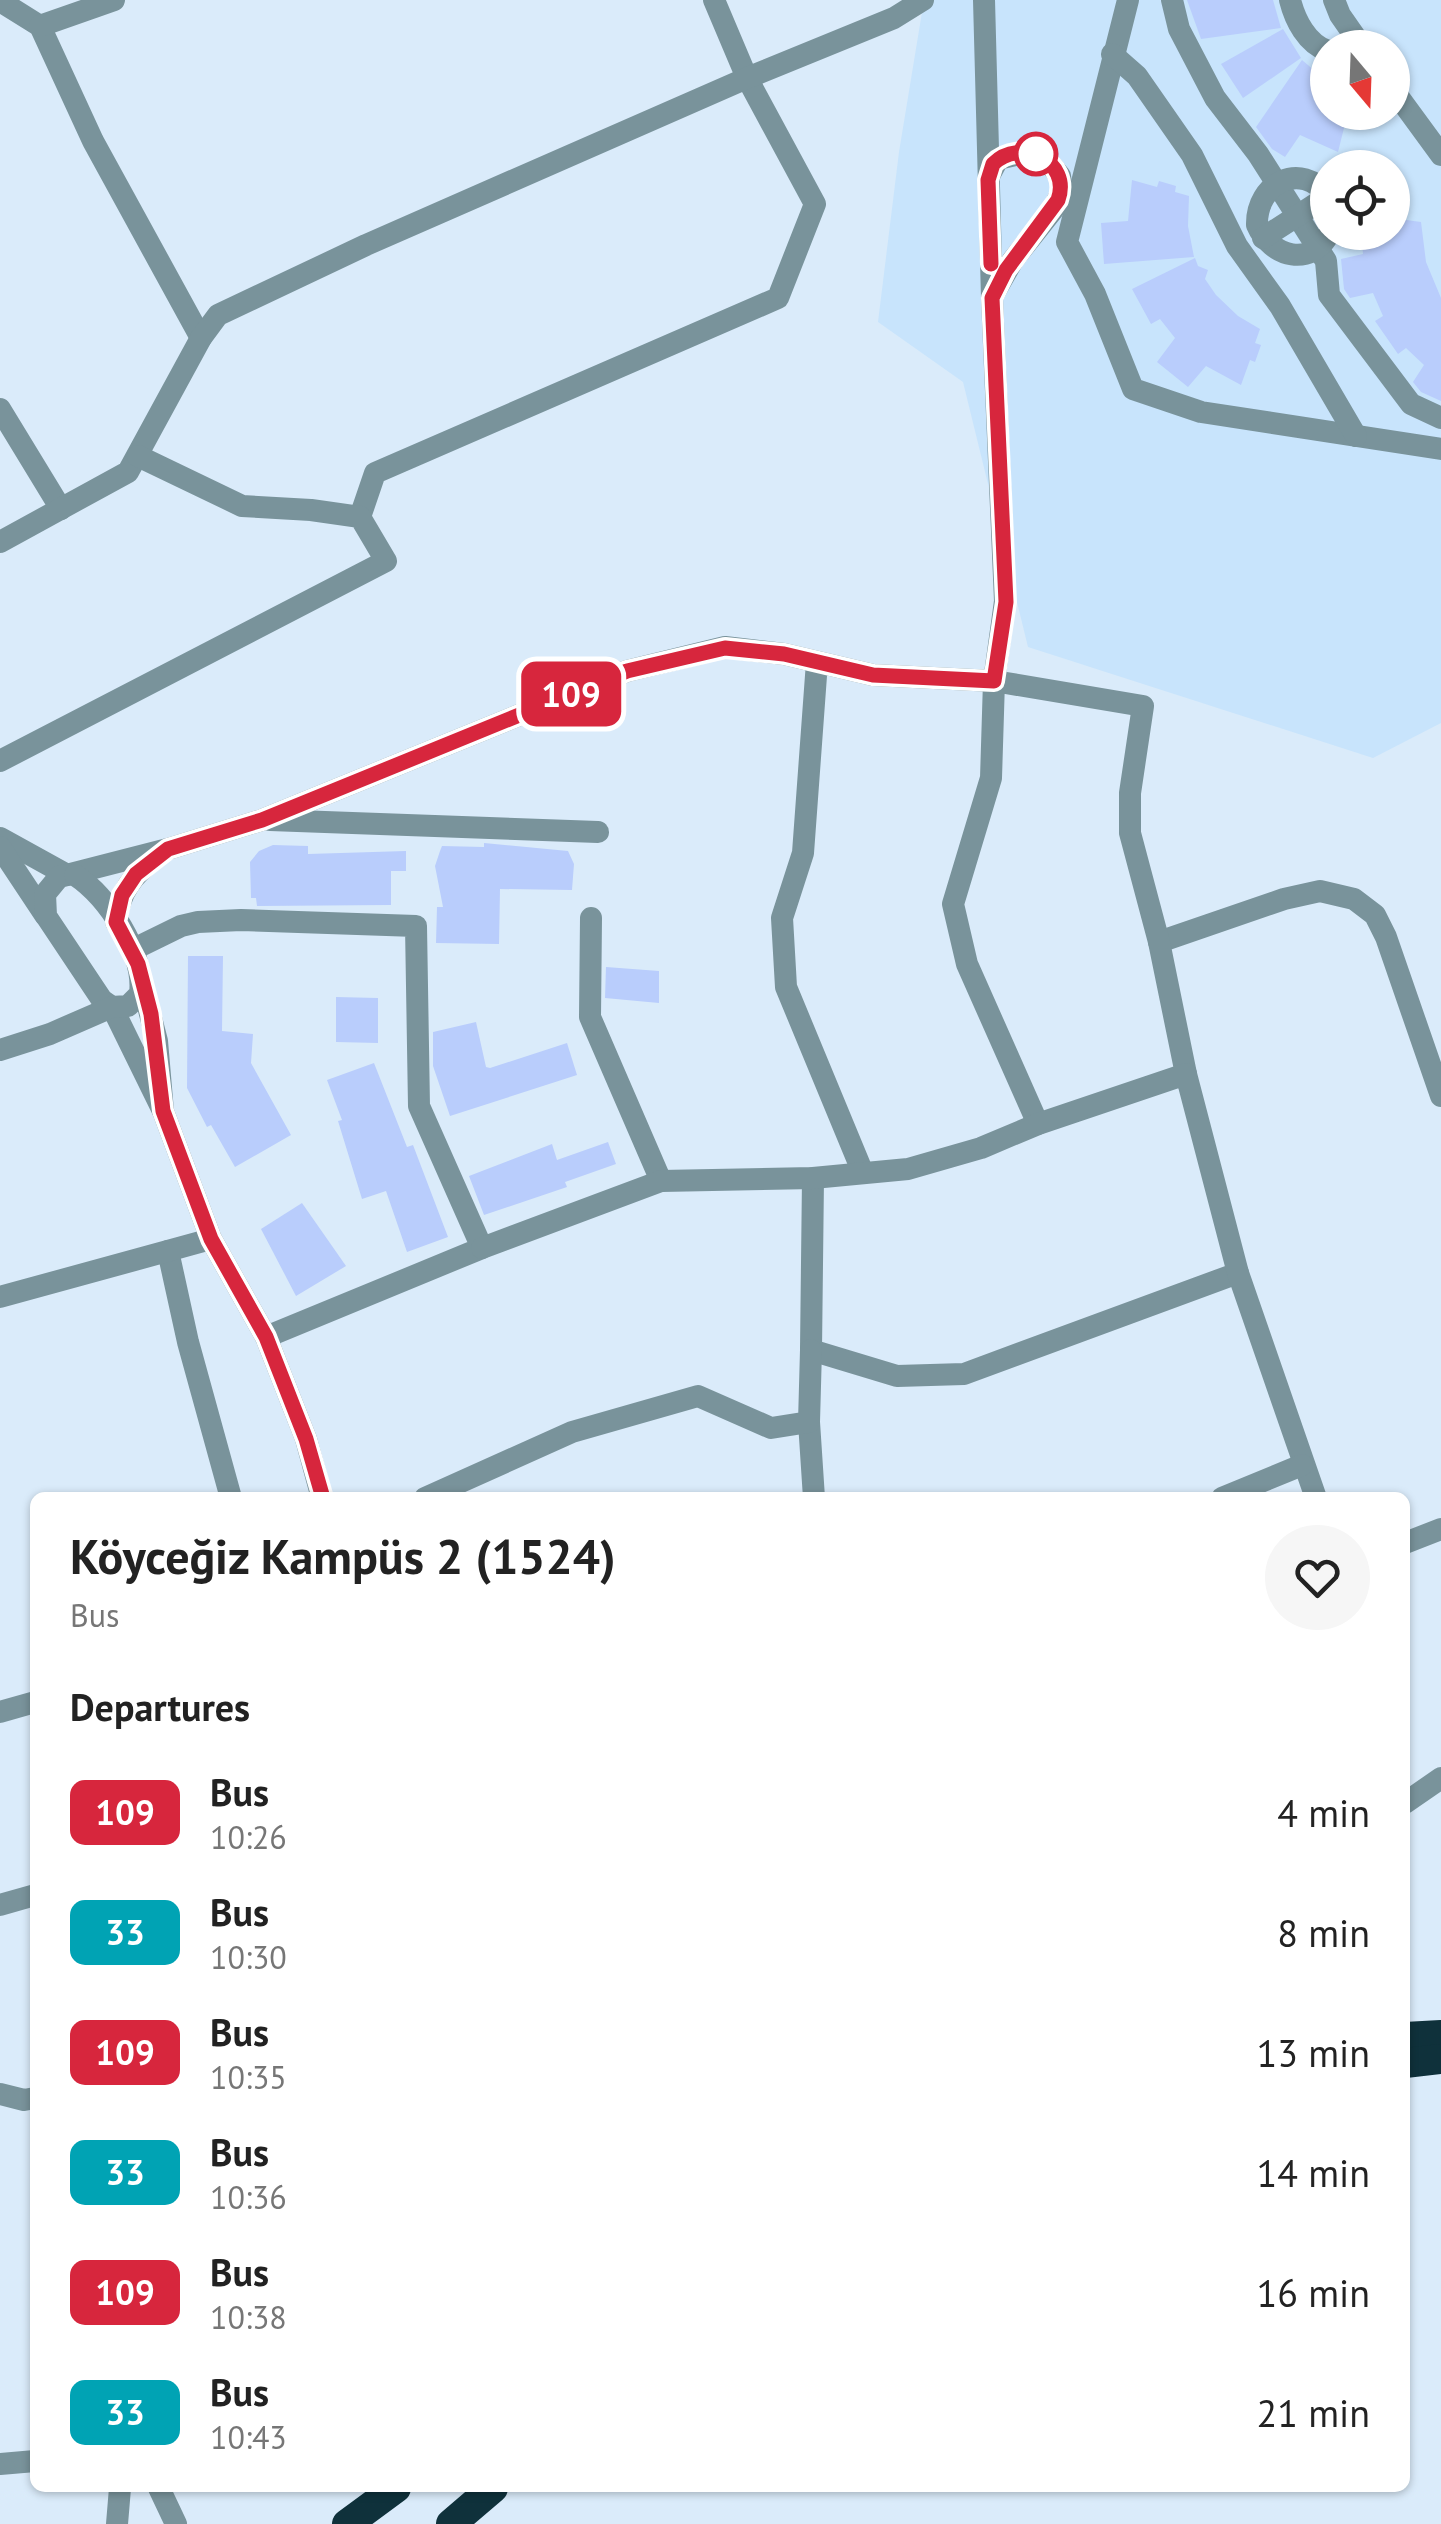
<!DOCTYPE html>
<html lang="en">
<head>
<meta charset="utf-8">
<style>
  :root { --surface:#fff; --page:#f6f6f6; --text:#222; --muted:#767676 }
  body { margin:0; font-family:"PT Sans",sans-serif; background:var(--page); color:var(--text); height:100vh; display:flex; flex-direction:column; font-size:38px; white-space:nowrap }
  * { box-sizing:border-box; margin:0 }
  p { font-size:32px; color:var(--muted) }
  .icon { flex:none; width:55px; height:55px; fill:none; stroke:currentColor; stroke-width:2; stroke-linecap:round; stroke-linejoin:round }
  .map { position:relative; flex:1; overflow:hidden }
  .panel { position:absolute; left:30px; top:1492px; width:1380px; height:1000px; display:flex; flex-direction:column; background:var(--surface); border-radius:15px; box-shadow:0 2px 8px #0004 }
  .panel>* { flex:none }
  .badge { padding:0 20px; border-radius:15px; font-size:35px; line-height:65px }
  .needle { width:65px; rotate:161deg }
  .fabs { position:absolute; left:1310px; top:30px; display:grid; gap:20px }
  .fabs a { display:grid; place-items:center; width:100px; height:100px; border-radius:50%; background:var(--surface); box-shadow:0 2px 8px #0004; font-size:50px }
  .map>.badge { position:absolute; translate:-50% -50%; box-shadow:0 0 0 5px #fff }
  h2 { padding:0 40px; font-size:38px; line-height:90px }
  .round { display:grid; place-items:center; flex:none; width:105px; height:105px; border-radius:52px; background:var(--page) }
  .summary { display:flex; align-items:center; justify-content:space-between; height:170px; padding:0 40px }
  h1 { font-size:48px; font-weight:600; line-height:75px }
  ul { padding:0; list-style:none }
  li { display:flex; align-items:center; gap:30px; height:120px; padding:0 40px }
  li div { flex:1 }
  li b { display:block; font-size:38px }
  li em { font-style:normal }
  li .badge { min-width:110px; font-weight:700; text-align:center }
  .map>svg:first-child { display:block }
  .built { fill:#c8e4fc; fill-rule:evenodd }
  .building { fill:#b9cdfc }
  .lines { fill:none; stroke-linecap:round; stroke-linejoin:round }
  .minor { stroke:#79939b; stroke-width:22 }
  .highway { stroke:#0f313b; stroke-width:30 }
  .line-casing { stroke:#fff; stroke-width:22 }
  .line { stroke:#d7263d; stroke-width:15 }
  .stop-dot { fill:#fff; stroke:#d7263d; stroke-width:5 }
</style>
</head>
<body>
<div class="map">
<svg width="1441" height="2524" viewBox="0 0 1441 2524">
  <rect width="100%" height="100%" fill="#daebfa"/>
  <path class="built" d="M924,0H1441V723L1373,758L1028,647L963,382L878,322L899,152ZM1328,48H1392V112H1328ZM1328,168H1392V232H1328Z"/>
  <g class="building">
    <path d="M1187,0H1273L1281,28L1201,39Z"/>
    <path d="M1283,29L1301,58L1243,98L1221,64Z"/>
    <path d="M1302,60L1328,82V112H1348L1338,152L1300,135L1285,157L1272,149L1256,127Z"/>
    <path d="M1132,180L1157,187L1159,181L1176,186L1175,192L1189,196L1188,226L1194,257L1104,264L1101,223L1128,221Z"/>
    <path d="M1392,218L1421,222L1426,262L1441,298V401L1421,392L1413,382L1424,365L1406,348L1398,354L1375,321L1383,316L1373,293L1350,298L1344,289L1341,259L1363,254L1361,232H1392Z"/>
    <path d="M1195,258L1198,266L1208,270L1205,279L1216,295L1238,316L1260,329L1255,343L1261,345L1255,362L1250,360L1241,385L1206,366L1188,387L1157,362L1175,338L1160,319L1151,324L1132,289Z"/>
    <path d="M484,843L568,851L574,864L572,890L500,889L499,944L436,943L437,907H443L435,866L440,851L442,846L484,847Z"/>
    <path d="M273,845L308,846V854L406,851V871H391V905L257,906L256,898H251L250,862L259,851Z"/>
    <path d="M188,956H223L222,1031L253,1034L251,1063L291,1135L235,1167L211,1125L207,1127L187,1088Z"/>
    <path d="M606,967L659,971V1003L605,998Z"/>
    <path d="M336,997L378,998V1043L336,1042Z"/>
    <path d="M476,1022L486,1067L490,1068L567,1043L577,1075L450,1116L433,1066V1032Z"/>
    <path d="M374,1063L407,1147L413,1145L448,1237L407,1252L386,1191L362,1199L338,1121L342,1120L327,1080Z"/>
    <path d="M608,1142L616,1164L565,1182L567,1187L484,1215L469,1176L552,1144L557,1160Z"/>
    <path d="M302,1203L346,1266L296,1296L261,1229Z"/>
  </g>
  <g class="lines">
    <g class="minor">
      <path d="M1128,0L1067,242L1095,294L1133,389L1201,412L1441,449"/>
      <path d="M1172,0L1179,29L1215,98L1258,154L1326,261L1329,295L1411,404L1441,418"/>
      <path d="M1290,0C1295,20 1307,44 1328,51"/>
      <path d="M1334,0L1340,15L1363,48"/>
      <path d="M0,1L40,26L93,141L201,338"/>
      <path d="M40,26L114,0"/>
      <path d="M1112,54L1137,76L1192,155L1237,246L1280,306L1356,436"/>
      <path d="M1392,88L1441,155"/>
      <path d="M989,176L998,159L1025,153L1046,159L1060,176L1062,191L1053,210L1013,260L993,295"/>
      <path d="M1328,196C1301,160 1256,183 1257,225C1271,258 1312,268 1330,232"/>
      <path d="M1263,238L1328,196"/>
      <path d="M0,409L61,509"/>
      <path d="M360,517L375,473L778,298L815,204L747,78L714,0"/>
      <path d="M0,542L128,472L201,338L218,315L366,245L747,78L894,18L923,0"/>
      <path d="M817,662L803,853L782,918L786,987L863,1173"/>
      <path d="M0,761L386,561L360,517L311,510L242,506L138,456"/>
      <path d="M270,820L598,832"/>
      <path d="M0,838L67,875"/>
      <path d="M0,847L45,915"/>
      <path d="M591,918L590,1017L661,1181"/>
      <path d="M116,922C119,893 133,874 157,857"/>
      <path d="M1159,942L1284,899L1320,891L1354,899L1375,915L1386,937L1441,1096"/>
      <path d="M132,950L181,926L198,922L241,920L416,926L419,1106L482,1248L266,1337"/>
      <path d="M141,979L157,1041L163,1111L112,1007L102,1000L46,916L45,894L59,877L168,849L262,820L627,671L725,647L784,654L873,675L994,681L1005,601L992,298L984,0"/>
      <path d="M0,1050L50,1034L112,1007L128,1006L140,994C145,953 108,897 75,875"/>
      <path d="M163,1111L211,1239L266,1337L306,1439L322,1498"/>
      <path d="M1038,1124L967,964L953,904L991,778L994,681L1143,706L1130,793V833L1159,942L1186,1074"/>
      <path d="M813,1178L811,1350L897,1376L964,1374L1238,1273"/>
      <path d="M482,1248L661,1181L813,1178L908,1169L981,1148L1038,1124L1186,1074L1238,1273L1316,1498"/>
      <path d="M168,1251L188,1342L231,1498"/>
      <path d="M0,1297L211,1239"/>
      <path d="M809,1422L814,1498"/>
      <path d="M425,1498L572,1432L698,1396L771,1428L809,1422L811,1350"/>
      <path d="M1222,1498L1302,1465"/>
      <path d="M1405,1543L1441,1529"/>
      <path d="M0,1712L35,1702"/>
      <path d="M1405,1803L1441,1778"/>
      <path d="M0,1905L35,1895"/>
      <path d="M0,2094L24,2100L35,2098"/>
      <path d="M0,2464L35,2461"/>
      <path d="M159,2488L176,2524"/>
      <path d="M117,2524L120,2488"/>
    </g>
    <g class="highway">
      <path d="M1405,2037L1441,2035"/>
      <path d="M1405,2063L1441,2059"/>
      <path d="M347,2524L396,2488"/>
      <path d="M451,2524L493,2488"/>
    </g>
  </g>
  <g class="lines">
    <defs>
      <path id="line" d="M323,1498L306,1439L266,1337L211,1239L163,1111L151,1014L138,964L116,922L122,895L136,874L168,849L262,820L627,671L725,648L784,654L873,675L994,681L1006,602L992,298L1006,270L1058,200C1072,161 1020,137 993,164L988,180L991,264"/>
    </defs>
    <use href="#line" class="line-casing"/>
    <use href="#line" class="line"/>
  </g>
  <circle class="stop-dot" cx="1036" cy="154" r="20"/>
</svg>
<div class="fabs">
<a><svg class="needle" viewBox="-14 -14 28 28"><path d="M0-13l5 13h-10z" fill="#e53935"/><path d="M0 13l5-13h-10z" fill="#767676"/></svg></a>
<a><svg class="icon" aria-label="locate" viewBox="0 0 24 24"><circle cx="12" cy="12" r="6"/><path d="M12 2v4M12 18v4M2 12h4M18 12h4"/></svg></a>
</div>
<b class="badge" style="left:571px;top:694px;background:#d7263d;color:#fff">109</b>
<section class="panel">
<div class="summary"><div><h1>Köyceğiz Kampüs 2 (1524)</h1><p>Bus</p></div><a class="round"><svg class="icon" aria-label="heart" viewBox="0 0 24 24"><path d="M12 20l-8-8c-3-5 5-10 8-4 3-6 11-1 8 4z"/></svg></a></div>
<h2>Departures</h2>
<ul>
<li><span class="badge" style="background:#d7263d;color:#fff">109</span><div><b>Bus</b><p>10:26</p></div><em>4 min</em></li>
<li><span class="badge" style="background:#00a3b4;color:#fff">33</span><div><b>Bus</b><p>10:30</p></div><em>8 min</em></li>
<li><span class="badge" style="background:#d7263d;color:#fff">109</span><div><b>Bus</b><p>10:35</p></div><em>13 min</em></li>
<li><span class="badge" style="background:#00a3b4;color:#fff">33</span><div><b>Bus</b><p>10:36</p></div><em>14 min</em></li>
<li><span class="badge" style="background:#d7263d;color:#fff">109</span><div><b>Bus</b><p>10:38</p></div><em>16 min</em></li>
<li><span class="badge" style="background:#00a3b4;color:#fff">33</span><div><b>Bus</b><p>10:43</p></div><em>21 min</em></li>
</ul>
</section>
</div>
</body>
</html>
